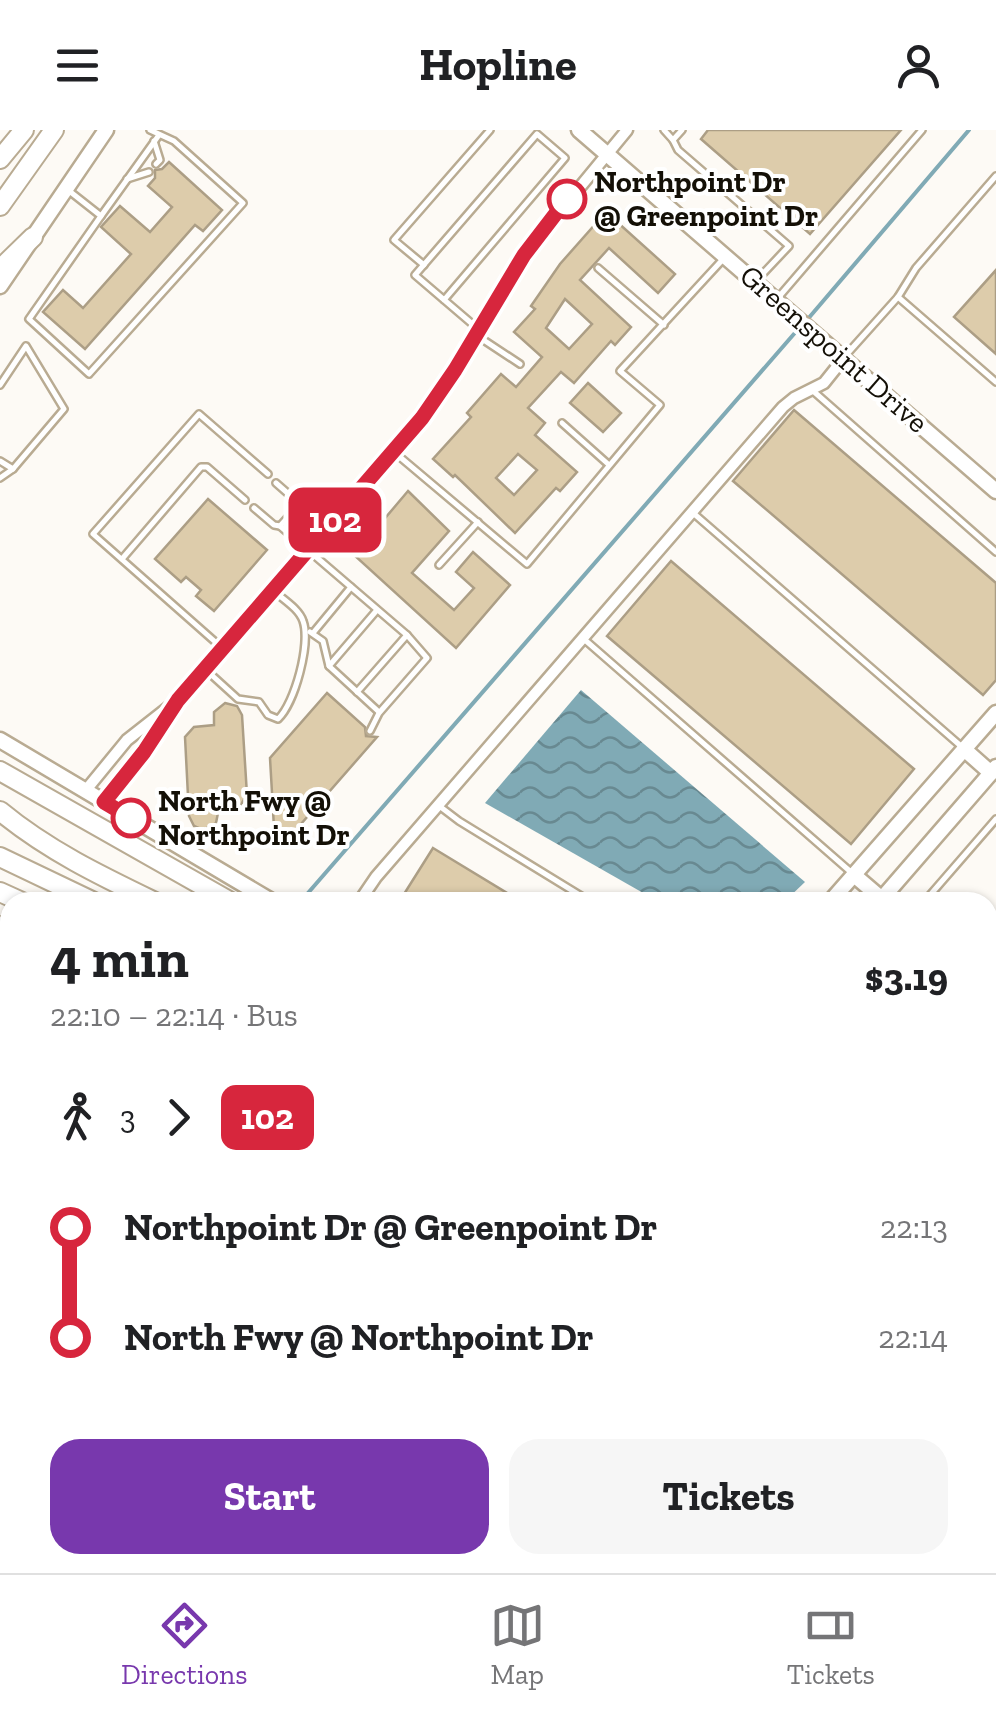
<!DOCTYPE html>
<html lang="en">
<head>
<meta charset="utf-8">
<style>
  :root { --surface:#fff; --page:#f6f6f6; --text:#202124; --muted:#757577; --line:#e0e0e0; --accent:#7838ad }
  body { margin:0; font-family:"Zilla Slab",serif; background:var(--page); color:var(--text); height:100vh; display:flex; flex-direction:column; font-size:38px; white-space:nowrap }
  * { box-sizing:border-box; margin:0 }
  p { font-size:32px; color:var(--muted) }
  .icon { flex:none; width:55px; height:55px; fill:none; stroke:currentColor; stroke-width:2; stroke-linecap:round; stroke-linejoin:round }
  .map { position:relative; flex:1; overflow:hidden }
  .side { position:absolute; left:0px; top:762px; width:998px; height:682px; display:flex; flex-direction:column; background:var(--surface); border-radius:30px 30px 0 0; box-shadow:0 2px 8px #0004 }
  .side>* { flex:none }
  .badge { padding:0 20px; border-radius:15px; font-size:35px; line-height:65px }
  .map>.badge { position:absolute; translate:-50% -50%; box-shadow:0 0 0 5px #fff }
  .legs { display:flex; align-items:center; gap:15px; height:110px; padding:0 50px; font-size:32px }
  .legs p { margin-inline-start:auto }
  .summary { display:flex; align-items:center; justify-content:space-between; height:170px; padding:0 50px }
  h1 { font-size:55px; font-weight:700; line-height:75px }
  .cta { display:flex; gap:20px; margin-top:auto; padding:20px 50px }
  .cta a { flex:1; height:115px; border-radius:30px; background:var(--accent); color:#fff; font-size:40px; font-weight:700; line-height:115px; text-align:center }
  .cta a+a { background:var(--page); color:var(--text) }
  ul { padding:0 50px; list-style:none }
  li { display:flex; align-items:center; gap:35px; height:110px; font-size:38px }
  li i { display:grid; place-items:center; width:15px; height:100%; margin:0 12px; background:currentColor }
  li i::after { content:''; width:25px; height:25px; margin:-12px; border:8px solid; border-radius:50%; background:var(--surface) }
  li p { margin-inline-start:auto }
  li:first-child i { background:linear-gradient(#0000 50%,currentColor 0) }
  li:last-child i { background:linear-gradient(currentColor 50%,#0000 0) }
  header { display:flex; justify-content:space-between; align-items:center; height:130px; padding:0 50px; background:var(--surface); font-size:45px; font-weight:700 }
  .tab-bar { display:flex; justify-content:space-around; align-items:center; height:140px; border-top:2px solid var(--line); background:var(--surface); font-size:28px; color:var(--muted) }
  .tab-bar a { display:grid; justify-items:center; gap:5px }
  .tab-bar .on { color:var(--accent) }
  .map>svg:first-child { display:block }
  .water { fill:url(#water-waves) }
  .lines { fill:none; stroke-linecap:round; stroke-linejoin:round }
  .stream { stroke:#80aab5; stroke-width:4 }
  .building { fill:#ddccab; stroke:#ac9e85; stroke-width:2.5; fill-rule:evenodd }
  .lane-casing { stroke:#b9ab92; stroke-width:10 }
  .street-casing { stroke:#b9ab92; stroke-width:15 }
  .secondary-casing { stroke:#b9ab92; stroke-width:19 }
  .highway-casing { stroke:#b9ab92; stroke-width:22 }
  .lane { stroke:#fff; stroke-width:5 }
  .street { stroke:#fff; stroke-width:10 }
  .secondary { stroke:#fff; stroke-width:14 }
  .highway { stroke:#fff; stroke-width:18 }
  .line-1-casing { stroke:#fff; stroke-width:22 }
  .line-1 { stroke:#d7263d; stroke-width:15 }
  .stop-1-dot { fill:#fff; stroke:#d7263d; stroke-width:5 }
  .labels { text-anchor:middle; stroke-width:8; stroke-linejoin:round; paint-order:stroke }
  .stop-label { font-size:30px; font-weight:bold; fill:#141007; stroke:#fff; text-anchor:start }
  .street-label { font-size:30px; fill:#141007; stroke:#fff }
</style>
</head>
<body>
<header><svg class="icon" aria-label="menu" viewBox="0 0 24 24"><path d="M4 6h16M4 12h16M4 18h16"/></svg>Hopline<svg class="icon" aria-label="person" viewBox="0 0 24 24"><circle cx="12" cy="8" r="4"/><path d="M4 21q1-7 8-7t8 7"/></svg></header>
<div class="map">
<svg width="996" height="1443" viewBox="0 0 996 1443">
  <defs>
    <pattern id="water-waves" width="16" height="10" patternUnits="userSpaceOnUse" patternTransform="scale(2.5)"><rect width="16" height="10" fill="#80aab5"/><path d="M0 5q4-4 8 0t8 0" fill="none" stroke="#688991"/></pattern>
  </defs>
  <rect width="100%" height="100%" fill="#fdfaf5"/>
  <path class="water" d="M581,560L805,752L784,772H659L485,673Z"/>
  <g class="lines">
    <g class="stream">
      <path d="M807,190L969,0"/>
      <path d="M308,763L800,197"/>
      <path d="M0,1125L10,1114"/>
    </g>
  </g>
  <g class="building">
    <path d="M708,0H901L810,104L701,9Z"/>
    <path d="M169,32L222,80L203,101L195,95L85,219L43,182L63,160L83,178L131,124L101,97L120,76L150,102L172,77L148,56L155,48V40L162,39Z"/>
    <path d="M606,82L675,144L658,163L609,118L580,150L631,197L615,215L611,211L574,253L561,242L528,278L545,293L535,305L577,342L560,361L556,358L515,403L455,345L453,347L433,329L471,287L467,283L501,244L516,257L542,227L514,202L535,179L531,176L560,134ZM565,169L592,194L569,219L546,198ZM518,324L537,340L514,365L496,348Z"/>
    <path d="M996,140V224L954,187Z"/>
    <path d="M588,253L621,283L603,302L570,273Z"/>
    <path d="M794,280L996,453V550L983,565L733,351Z"/>
    <path d="M408,361L449,401L412,443L454,480L474,458L456,442L473,422L510,455L456,518L354,425Z"/>
    <path d="M208,369L267,420L214,481L196,466L201,460L186,447L181,452L155,429Z"/>
    <path d="M671,431L914,639L851,714L607,506Z"/>
    <path d="M327,563L365,597L366,606L377,607L287,710L274,698L270,628Z"/>
    <path d="M225,573L237,576L242,585L247,665L240,676L219,678L216,693L203,700L194,696L189,686L185,607L194,597L214,595V582Z"/>
    <path d="M433,718L522,772H399Z"/>
  </g>
  <g class="lines">
    <defs>
      <g id="lane">
        <path d="M664,0L673,10"/>
        <path d="M682,0L673,10L678,20L789,116L757,150"/>
        <path d="M154,11L160,30L156,34"/>
        <path d="M127,49L149,42"/>
        <path d="M68,60L101,86L29,189L89,244L243,73L174,11L150,0"/>
        <path d="M101,86L159,5"/>
        <path d="M424,135L394,110L490,0"/>
        <path d="M598,138L664,195"/>
        <path d="M898,167L996,252"/>
        <path d="M777,169L922,0"/>
        <path d="M444,170L565,28L537,4L415,145L477,198"/>
        <path d="M476,205L520,234"/>
        <path d="M846,225L898,167L916,138L996,46"/>
        <path d="M0,255L26,216L64,279L13,339L0,348"/>
        <path d="M812,260L996,422"/>
        <path d="M562,293L608,334"/>
        <path d="M394,322L527,434L660,275L620,241L725,127"/>
        <path d="M0,331L13,339"/>
        <path d="M276,353L300,374L280,396L407,505L427,528L379,583L370,601"/>
        <path d="M254,378L274,395L280,396"/>
        <path d="M692,382L962,617"/>
        <path d="M122,429L201,337H207L245,370"/>
        <path d="M439,435L478,392"/>
        <path d="M377,480L329,536L379,582"/>
        <path d="M310,502L323,511L329,536"/>
        <path d="M313,503L351,457"/>
        <path d="M585,510L852,743"/>
        <path d="M221,517L93,404L199,284L268,344"/>
        <path d="M205,539L238,569L259,572L268,585L278,589C295,573 311,513 303,491C299,479 284,470 275,462"/>
        <path d="M357,562L407,505"/>
        <path d="M438,675L459,691L591,772"/>
        <path d="M924,772L996,689"/>
        <path d="M988,1051L996,1058"/>
        <path d="M0,1063L10,1049"/>
        <path d="M988,1091L996,1098"/>
        <path d="M0,1388L10,1386"/>
        <path d="M185,1435L203,1443"/>
        <path d="M305,1435L331,1443"/>
        <path d="M495,1435L506,1443"/>
        <path d="M856,1435L866,1443"/>
        <path d="M32,1443L34,1435"/>
        <path d="M779,1443L786,1435"/>
        <path d="M823,1443L830,1435"/>
        <path d="M876,1443L884,1435"/>
      </g>
      <g id="street">
        <path d="M86,660L127,610L169,577"/>
        <path d="M104,672L144,622L178,570L422,288L455,240L524,125L627,0"/>
        <path d="M359,772L376,747L783,277L794,268L824,253L844,228"/>
        <path d="M260,1443L262,1435"/>
      </g>
      <g id="secondary">
        <path d="M579,0L996,361"/>
        <path d="M0,156L106,0"/>
        <path d="M0,610L273,772"/>
        <path d="M964,619L991,643"/>
        <path d="M854,745L882,769"/>
        <path d="M830,772L996,583"/>
        <path d="M879,772L996,637"/>
        <path d="M0,867L10,873"/>
        <path d="M988,1242L996,1250"/>
        <path d="M988,1415L996,1405"/>
        <path d="M912,1440C932,1442 951,1443 969,1435"/>
      </g>
      <g id="highway">
        <path d="M0,29L24,0"/>
        <path d="M0,76L54,0"/>
        <path d="M0,139L33,107"/>
        <path d="M0,641L231,772"/>
        <path d="M0,681C47,720 101,746 155,772"/>
        <path d="M0,727L94,772"/>
        <path d="M0,762L22,772"/>
        <path d="M0,796L10,801"/>
        <path d="M0,821L10,828"/>
        <path d="M0,853L10,858"/>
        <path d="M988,1297L996,1304"/>
        <path d="M988,1351L996,1358"/>
        <path d="M988,1388L996,1396"/>
        <path d="M988,1422L996,1430"/>
      </g>
    </defs>
    <use href="#lane" class="lane-casing"/>
    <use href="#street" class="street-casing"/>
    <use href="#secondary" class="secondary-casing"/>
    <use href="#highway" class="highway-casing"/>
    <use href="#lane" class="lane"/>
    <use href="#street" class="street"/>
    <use href="#secondary" class="secondary"/>
    <use href="#highway" class="highway"/>
  </g>
  <g class="lines">
    <defs>
      <path id="line-1" d="M131,688L104,672L144,622L178,570L422,288L455,240L524,125L567,69"/>
    </defs>
    <use href="#line-1" class="line-1-casing"/>
    <use href="#line-1" class="line-1"/>
  </g>
  <g class="stop-1-dot">
    <circle cx="567" cy="69" r="18"/>
    <circle cx="131" cy="688" r="18"/>
  </g>
  <g class="labels">
    <g class="stop-label">
      <text x="594" y="62">Northpoint Dr<tspan x="594" dy="34">@ Greenpoint Dr</tspan></text>
      <text x="158" y="681">North Fwy @<tspan x="158" dy="34">Northpoint Dr</tspan></text>
    </g>
    <g class="street-label">
      <text transform="translate(834 219) rotate(41)" y="10">Greenspoint Drive</text>
    </g>
  </g>
</svg>
<b class="badge" style="left:335px;top:390px;background:#d7263d;color:#fff">102</b>
<section class="side">
<div class="summary"><div><h1>4 min</h1><p>22:10 – 22:14 · Bus</p></div><b>$3.19</b></div>
<div class="legs"><svg class="icon" aria-label="walk" viewBox="0 0 24 24"><circle cx="13" cy="4" r="2"/><path d="M13 8l-2 6 4 7M11 14l-3 7M7 12l3-4h3l4 4"/></svg>3<svg class="icon" aria-label="forward" viewBox="0 0 24 24"><path d="M9 5l7 7-7 7"/></svg><b class="badge" style="background:#d7263d;color:#fff">102</b></div>
<ul>
<li><i style="color:#d7263d"></i><b>Northpoint Dr @ Greenpoint Dr</b><p>22:13</p></li>
<li><i style="color:#d7263d"></i><b>North Fwy @ Northpoint Dr</b><p>22:14</p></li>
</ul>
<div class="cta"><a>Start</a><a>Tickets</a></div>
</section>
</div>
<nav class="tab-bar">
<a class="on"><svg class="icon" aria-label="directions" viewBox="0 0 24 24"><path d="M12 3l9 9-9 9-9-9zM9 14v-3h6M13 9l2 2-2 2"/></svg>Directions</a>
<a><svg class="icon" aria-label="map" viewBox="0 0 24 24"><path d="M3 6l6-2 6 2 6-2v14l-6 2-6-2-6 2zM9 4v14M15 6v14"/></svg>Map</a>
<a><svg class="icon" aria-label="tickets" viewBox="0 0 24 24"><path d="M3 7h18v10H3zM15 7v10"/></svg>Tickets</a>
</nav>
</body>
</html>
